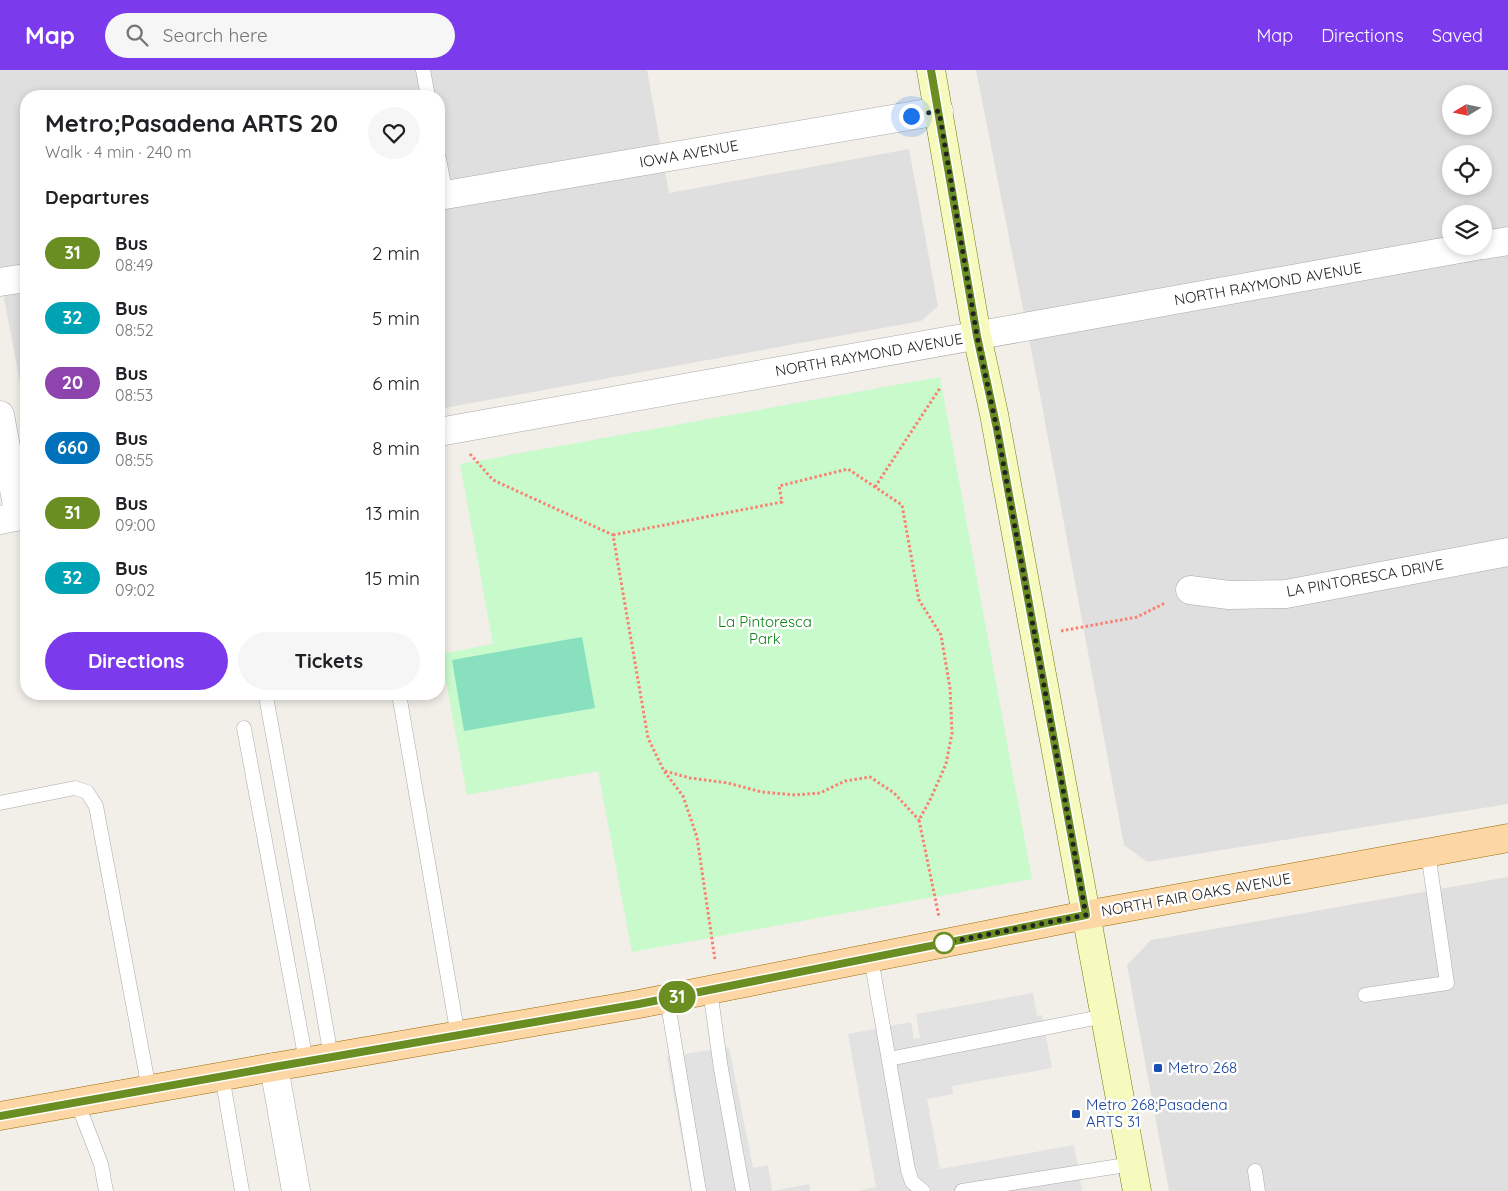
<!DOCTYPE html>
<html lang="en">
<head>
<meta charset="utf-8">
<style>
  :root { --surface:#fff; --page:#f6f6f6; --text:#202124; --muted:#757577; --accent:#7c3aed }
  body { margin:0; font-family:Quicksand,sans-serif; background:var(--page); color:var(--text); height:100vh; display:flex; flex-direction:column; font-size:19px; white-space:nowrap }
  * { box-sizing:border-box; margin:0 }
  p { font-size:16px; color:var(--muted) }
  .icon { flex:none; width:28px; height:28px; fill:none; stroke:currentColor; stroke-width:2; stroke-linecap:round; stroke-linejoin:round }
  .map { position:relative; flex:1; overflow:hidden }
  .sheet { position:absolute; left:20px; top:20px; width:425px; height:610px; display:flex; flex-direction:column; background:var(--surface); border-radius:20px; box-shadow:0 2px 8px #0003 }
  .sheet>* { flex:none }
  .badge { padding:0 10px; border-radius:16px; font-size:18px; line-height:32px }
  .needle { width:32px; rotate:260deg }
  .controls { position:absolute; left:1442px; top:15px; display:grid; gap:10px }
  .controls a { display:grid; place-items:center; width:50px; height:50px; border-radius:50%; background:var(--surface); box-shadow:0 2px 8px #0003; font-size:25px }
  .you { position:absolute; width:25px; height:25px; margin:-12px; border:4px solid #fff; border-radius:50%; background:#1a73e8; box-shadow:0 0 0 8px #1a73e833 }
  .map>.badge { position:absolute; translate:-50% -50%; box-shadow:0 0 0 2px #fff }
  h2 { padding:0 25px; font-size:19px; line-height:45px }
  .round { display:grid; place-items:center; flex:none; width:52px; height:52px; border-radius:26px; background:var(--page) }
  .headline { display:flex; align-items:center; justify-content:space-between; height:85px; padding:0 25px }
  h1 { font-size:24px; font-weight:700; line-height:38px }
  .cta { display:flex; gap:10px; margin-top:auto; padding:10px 25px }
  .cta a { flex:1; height:58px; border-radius:30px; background:var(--accent); color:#fff; font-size:20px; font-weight:700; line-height:58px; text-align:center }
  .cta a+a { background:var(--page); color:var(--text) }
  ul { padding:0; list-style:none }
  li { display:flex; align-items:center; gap:15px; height:65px; padding:0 25px }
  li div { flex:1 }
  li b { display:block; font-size:19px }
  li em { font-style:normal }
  li .badge { min-width:55px; font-weight:700; text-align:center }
  header { display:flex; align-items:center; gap:30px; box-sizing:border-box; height:70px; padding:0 25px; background:var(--accent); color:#fff }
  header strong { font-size:24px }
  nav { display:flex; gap:28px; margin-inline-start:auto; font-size:18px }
  .search { width:350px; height:45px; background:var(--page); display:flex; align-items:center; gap:12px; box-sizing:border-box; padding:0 18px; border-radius:28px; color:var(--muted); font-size:19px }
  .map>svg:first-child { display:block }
  .residential { fill:#e0dfdf; fill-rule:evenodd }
  .park { fill:#c8facc }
  .pitch { fill:#88e0be }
  .parking { fill:#e2e2e2 }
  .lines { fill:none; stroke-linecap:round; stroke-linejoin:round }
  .service-casing { stroke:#a9a9a9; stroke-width:15 }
  .minor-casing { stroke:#a9a9a9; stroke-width:29 }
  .tertiary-casing { stroke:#a9a9a9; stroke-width:29 }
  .secondary-casing { stroke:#707d05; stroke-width:29 }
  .primary-casing { stroke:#a06b00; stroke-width:29 }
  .path { stroke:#fa8072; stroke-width:3; stroke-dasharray:2.5 2.5; stroke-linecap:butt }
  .service { stroke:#fff; stroke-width:14 }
  .minor { stroke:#fff; stroke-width:28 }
  .tertiary { stroke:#fff; stroke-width:28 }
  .secondary { stroke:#f7fabf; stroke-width:28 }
  .primary { stroke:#fcd6a4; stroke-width:28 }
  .line-casing { stroke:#fff; stroke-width:11 }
  .line { stroke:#6b8e23; stroke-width:8 }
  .walk { stroke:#222; stroke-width:5; stroke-dasharray:0 9 }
  .stop-dot { fill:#fff; stroke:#6b8e23; stroke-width:2.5 }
  .transit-dot { fill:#1a4fb4; stroke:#fff; stroke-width:2 }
  .labels { text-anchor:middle; stroke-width:5; stroke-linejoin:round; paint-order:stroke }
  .street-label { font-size:15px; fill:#222; stroke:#fff }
  .park-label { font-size:15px; fill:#0c8416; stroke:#fff }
  .transit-label { font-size:15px; fill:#164399; stroke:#fff; text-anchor:start }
</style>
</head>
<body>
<header>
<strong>Map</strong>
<div class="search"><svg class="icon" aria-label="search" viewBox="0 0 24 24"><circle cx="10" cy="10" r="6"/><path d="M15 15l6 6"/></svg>Search here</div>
<nav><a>Map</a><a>Directions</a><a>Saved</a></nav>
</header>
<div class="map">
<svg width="1508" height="1121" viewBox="0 0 1508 1121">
  <rect width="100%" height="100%" fill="#f2efe9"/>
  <g class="residential">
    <path d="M0,0H647L669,123L909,79L938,236L921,251L439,339V26H26V344L0,207Z"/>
    <path d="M976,0H1508V734L1147,792L1124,775L1040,325ZM1451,24H1484V56H1451ZM1451,84H1484V116H1451ZM1451,144H1484V176H1451Z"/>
    <path d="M1508,807V1121H1169L1127,895L1151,870Z"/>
  </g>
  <path class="park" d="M940,307L1032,809L632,882L598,701L467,725L441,584L493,574L460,394Z"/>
  <path class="pitch" d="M582,567L595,638L464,661L452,590Z"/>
  <g class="parking">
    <path d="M1033,923L1037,946L1042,945L1052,998L952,1016L953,1024L927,1029L940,1099L1074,1075L1082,1121H858L876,1117L848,964L911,952L914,969L920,968L916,944Z"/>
    <path d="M729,977L753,1098L768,1095L772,1121L809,1114L811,1121H691L667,987Z"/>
  </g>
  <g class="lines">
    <defs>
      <g id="service">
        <path d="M423,0L428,26"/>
        <path d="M439,89L446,125"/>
        <path d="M399,624L458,966"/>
        <path d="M267,632L319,917L331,987"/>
        <path d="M244,658L306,991"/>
        <path d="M0,733L75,718L87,722L96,736L149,1019"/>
        <path d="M871,888L908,1100L912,1112L923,1121"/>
        <path d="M710,920L721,999L743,1121"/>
        <path d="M1365,925L1447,913L1428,783"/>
        <path d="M667,928L699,1121"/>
        <path d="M889,989L1105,946"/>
        <path d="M222,1006L242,1121"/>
        <path d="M77,1032L101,1094L106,1121"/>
        <path d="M1255,1101L1258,1121"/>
        <path d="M962,1121L1132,1094"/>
      </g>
      <g id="minor">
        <path d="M439,126L939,41"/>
        <path d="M0,212L26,208"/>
        <path d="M0,345L19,446"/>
        <path d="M1190,520L1229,525L1286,524L1508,482"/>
        <path d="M274,997L296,1121"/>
      </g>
      <g id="tertiary">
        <path d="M1484,175L1508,171"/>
        <path d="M439,362L1476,176"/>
        <path d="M0,450L26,445"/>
      </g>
      <path id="secondary" d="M931,0L977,266L994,344L1137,1121"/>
      <path id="primary" d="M0,1046L274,997L639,934L1086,845L1508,768"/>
    </defs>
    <use href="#service" class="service-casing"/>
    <use href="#minor" class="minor-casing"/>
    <use href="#tertiary" class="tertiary-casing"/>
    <use href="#secondary" class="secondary-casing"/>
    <use href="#primary" class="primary-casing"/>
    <g class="path">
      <path d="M470,384L493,410L613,465L648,668L664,701L683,726L697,767L715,890"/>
      <path d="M875,417L940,318"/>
      <path d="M613,465L782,432L779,416L848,399L902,435L919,530L941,565L950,618L952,663L946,694L930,730L919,750L939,847"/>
      <path d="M1061,561L1137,547L1165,533"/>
      <path d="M665,701L690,708L728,713L762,722L795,725L820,723L845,711L870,707L894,723L919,750"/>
    </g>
    <use href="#service" class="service"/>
    <use href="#minor" class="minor"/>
    <use href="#tertiary" class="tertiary"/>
    <use href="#secondary" class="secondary"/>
    <use href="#primary" class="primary"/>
  </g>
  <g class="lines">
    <defs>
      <path id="line" d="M0,1046L274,997L639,934L1086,845L997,359L977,266L931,0"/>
    </defs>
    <use href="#line" class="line-casing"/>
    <use href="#line" class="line"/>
    <path class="walk" d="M911,46L939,41L977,266L997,359L1086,845L944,873"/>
  </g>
  <circle class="stop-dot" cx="944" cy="873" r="10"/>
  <g class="transit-dot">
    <rect x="1153" y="993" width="10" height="10" rx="2.5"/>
    <rect x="1071" y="1039" width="10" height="10" rx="2.5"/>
  </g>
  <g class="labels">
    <g class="street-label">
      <text transform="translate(689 84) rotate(-10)" y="5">IOWA AVENUE</text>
      <text transform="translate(1268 214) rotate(-10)" y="5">NORTH RAYMOND AVENUE</text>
      <text transform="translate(869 285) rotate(-10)" y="5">NORTH RAYMOND AVENUE</text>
      <text transform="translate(1365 508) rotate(-10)" y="5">LA PINTORESCA DRIVE</text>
      <text transform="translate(1196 825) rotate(-10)" y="5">NORTH FAIR OAKS AVENUE</text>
    </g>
    <g class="park-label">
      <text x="765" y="557">La Pintoresca<tspan x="765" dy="17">Park</tspan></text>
    </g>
    <g class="transit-label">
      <text x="1168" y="1003">Metro 268</text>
      <text x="1086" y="1040">Metro 268;Pasadena<tspan x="1086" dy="17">ARTS 31</tspan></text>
    </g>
  </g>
</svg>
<div class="controls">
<a><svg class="needle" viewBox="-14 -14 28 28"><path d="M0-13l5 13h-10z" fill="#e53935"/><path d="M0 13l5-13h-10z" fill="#757577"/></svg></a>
<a><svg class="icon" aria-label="locate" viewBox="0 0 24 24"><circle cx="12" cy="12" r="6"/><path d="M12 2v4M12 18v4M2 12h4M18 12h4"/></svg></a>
<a><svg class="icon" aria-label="layers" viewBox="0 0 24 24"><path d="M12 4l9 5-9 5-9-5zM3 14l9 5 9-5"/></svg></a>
</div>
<div class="you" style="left:911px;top:46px"></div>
<b class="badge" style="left:677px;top:927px;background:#6b8e23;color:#fff">31</b>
<section class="sheet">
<div class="headline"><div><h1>Metro;Pasadena ARTS 20</h1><p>Walk · 4 min · 240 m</p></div><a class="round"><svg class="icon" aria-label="heart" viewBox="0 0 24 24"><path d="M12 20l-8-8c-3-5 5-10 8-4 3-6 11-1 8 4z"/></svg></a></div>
<h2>Departures</h2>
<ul>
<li><span class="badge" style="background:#6b8e23;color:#fff">31</span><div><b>Bus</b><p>08:49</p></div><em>2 min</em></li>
<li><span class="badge" style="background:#00a3b4;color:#fff">32</span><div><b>Bus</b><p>08:52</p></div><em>5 min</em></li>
<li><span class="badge" style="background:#8e44ad;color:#fff">20</span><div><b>Bus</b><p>08:53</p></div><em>6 min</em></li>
<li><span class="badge" style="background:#0072bc;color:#fff">660</span><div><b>Bus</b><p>08:55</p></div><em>8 min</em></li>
<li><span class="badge" style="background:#6b8e23;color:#fff">31</span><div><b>Bus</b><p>09:00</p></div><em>13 min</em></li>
<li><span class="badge" style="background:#00a3b4;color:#fff">32</span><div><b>Bus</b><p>09:02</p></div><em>15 min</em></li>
</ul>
<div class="cta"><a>Directions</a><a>Tickets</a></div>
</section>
</div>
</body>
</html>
